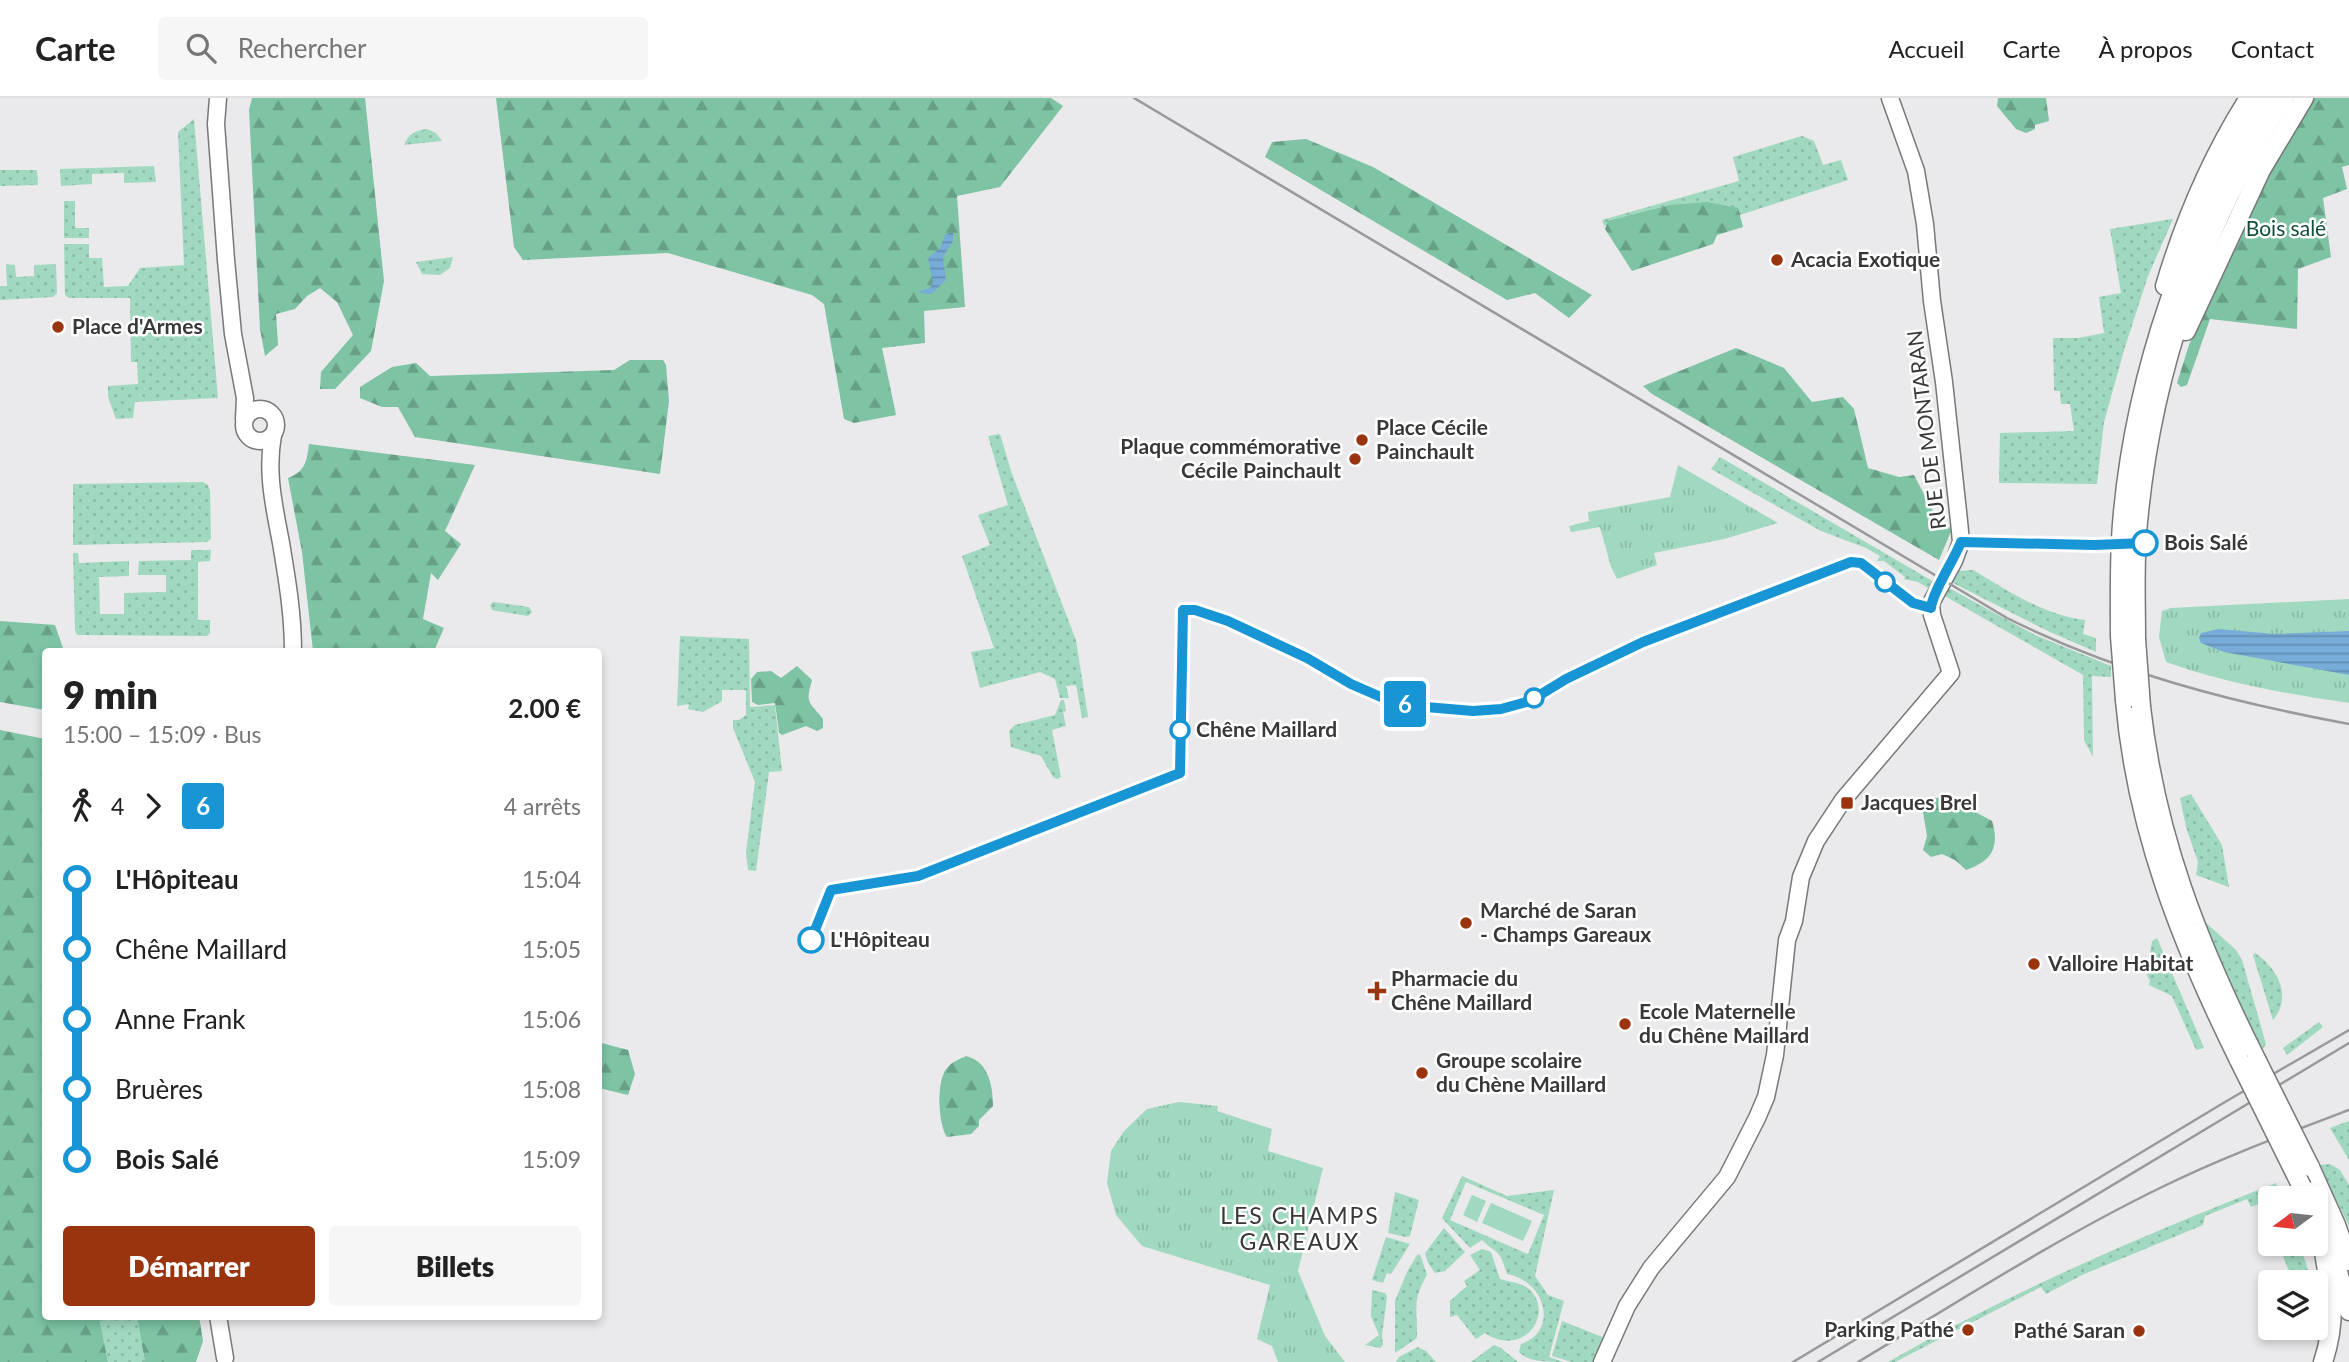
<!DOCTYPE html>
<html lang="fr">
<head>
<meta charset="utf-8">
<style>
  :root { --surface:#fff; --page:#f6f6f6; --text:#222; --muted:#767676; --line:#e0e0e0; --accent:#9a340e }
  body { margin:0; font-family:Lato,sans-serif; background:var(--page); color:var(--text); height:100vh; display:flex; flex-direction:column; font-size:26px; white-space:nowrap }
  * { box-sizing:border-box; margin:0 }
  p { font-size:23px; color:var(--muted) }
  .icon { flex:none; width:38px; height:38px; fill:none; stroke:currentColor; stroke-width:2; stroke-linecap:round; stroke-linejoin:round }
  .map { position:relative; flex:1; overflow:hidden }
  .side { position:absolute; left:42px; top:550px; width:560px; height:672px; display:flex; flex-direction:column; background:var(--surface); border-radius:7px; box-shadow:0 4px 10px #0003 }
  .side>* { flex:none }
  .badge { padding:0 14px; border-radius:5px; font-size:24px; line-height:46px }
  .needle { width:46px; rotate:255deg }
  .tools { position:absolute; left:2258px; top:1088px; display:grid; gap:14px }
  .tools a { display:grid; place-items:center; width:70px; height:70px; border-radius:7px; background:var(--surface); box-shadow:0 4px 10px #0003; font-size:35px }
  .map>.badge { position:absolute; translate:-50% -50%; box-shadow:0 0 0 4px #fff }
  .legs { display:flex; align-items:center; gap:10px; height:77px; padding:0 21px; font-size:23px }
  .legs p { margin-inline-start:auto }
  .headline { display:flex; align-items:center; justify-content:space-between; height:119px; padding:0 21px }
  h1 { font-size:38px; font-weight:800; line-height:52px }
  .cta { display:flex; gap:14px; margin-top:auto; padding:14px 21px }
  .cta a { flex:1; height:80px; border-radius:7px; background:var(--accent); color:#fff; font-size:28px; font-weight:800; line-height:80px; text-align:center }
  .cta a+a { background:var(--page); color:var(--text) }
  ul { padding:0 21px; list-style:none }
  li { display:flex; align-items:center; gap:24px; height:70px; font-size:26px }
  li i { display:grid; place-items:center; width:10px; height:100%; margin:0 9px; background:currentColor }
  li i::after { content:''; width:18px; height:18px; margin:-9px; border:5px solid; border-radius:50%; background:var(--surface) }
  li p { margin-inline-start:auto }
  li:first-child i { background:linear-gradient(#0000 50%,currentColor 0) }
  li:last-child i { background:linear-gradient(currentColor 50%,#0000 0) }
  header { display:flex; align-items:center; gap:42px; box-sizing:border-box; height:98px; padding:0 35px; background:var(--surface); border-bottom:2px solid var(--line) }
  header strong { font-size:33px }
  nav { display:flex; gap:38px; margin-inline-start:auto; font-size:24px }
  .search { width:490px; height:63px; background:var(--page); display:flex; align-items:center; gap:18px; box-sizing:border-box; padding:0 24px; border-radius:7px; color:var(--muted); font-size:26px }
  .map>svg:first-child { display:block }
  .grass { fill:url(#grass-dots); fill-rule:evenodd }
  .forest { fill:url(#forest-firs) }
  .park { fill:url(#park-tufts) }
  .garden { fill:#a0d9bf }
  .water { fill:url(#water-rules) }
  .lines { fill:none; stroke-linecap:round; stroke-linejoin:round }
  .secondary-casing { stroke:#78787a; stroke-width:19 }
  .primary-casing { stroke:#78787a; stroke-width:21 }
  .secondary { stroke:#fff; stroke-width:16 }
  .primary { stroke:#fff; stroke-width:18 }
  .rail { stroke:#99989a; stroke-width:2.5 }
  .primary-bridge-casing { stroke:#78787a; stroke-width:21; stroke-linecap:butt }
  .primary-bridge { stroke:#fff; stroke-width:18 }
  .line-1-casing { stroke:#fff; stroke-width:16 }
  .line-1 { stroke:#1895d5; stroke-width:10 }
  .poi-dot { fill:#9a340e; stroke:#fff; stroke-width:2.5 }
  .stop-1-dot { fill:#fff; stroke:#1895d5; stroke-width:3.5 }
  .labels { text-anchor:middle; stroke-width:5; stroke-linejoin:round; paint-order:stroke }
  .park-label { font-size:21px; fill:#144e39; stroke:#fff }
  .poi-label { font-size:21px; font-weight:bold; fill:#383839; stroke:#fff; text-anchor:start }
  .street-label { font-size:21px; fill:#383839; stroke:#fff }
  .stop-label { font-size:21px; font-weight:bold; fill:#383839; stroke:#fff; text-anchor:start }
  .neighbourhood-label { font-size:23px; letter-spacing:2px; fill:#383839; stroke:#fff }
</style>
</head>
<body>
<header>
<strong>Carte</strong>
<div class="search"><svg class="icon" aria-label="search" viewBox="0 0 24 24"><circle cx="10" cy="10" r="6"/><path d="M15 15l6 6"/></svg>Rechercher</div>
<nav><a>Accueil</a><a>Carte</a><a>À propos</a><a>Contact</a></nav>
</header>
<div class="map">
<svg width="2349" height="1264" viewBox="0 0 2349 1264">
  <defs>
    <pattern id="grass-dots" width="8" height="8" patternUnits="userSpaceOnUse" patternTransform="scale(1.75)"><rect width="8" height="8" fill="#a0d9bf"/><path d="M2 2h.1M6 6h.1" fill="none" stroke="#8bbba5" stroke-width="1.8" stroke-linecap="round"/></pattern>
    <pattern id="forest-firs" width="22" height="20" patternUnits="userSpaceOnUse" patternTransform="scale(1.75)"><rect width="22" height="20" fill="#7dc3a4"/><path d="M5 1l3.5 6h-7zM16 11l3.5 6h-7z" fill="#679f87"/></pattern>
    <pattern id="park-tufts" width="24" height="20" patternUnits="userSpaceOnUse" patternTransform="scale(1.75)"><rect width="24" height="20" fill="#a0d9bf"/><path d="M3 7l-1-3M5 7V3M7 7l1-3M15 17l-1-3M17 17v-4M19 17l1-3" fill="none" stroke="#8bbba5"/></pattern>
    <pattern id="water-rules" width="6" height="5" patternUnits="userSpaceOnUse" patternTransform="scale(1.75)"><rect width="6" height="5" fill="#78acd8"/><path d="M0 2.5h6" fill="none" stroke="#638db0"/></pattern>
  </defs>
  <rect width="100%" height="100%" fill="#eae9eb"/>
  <g class="grass">
    <path d="M194,21L218,300L135,304L133,320L116,321L108,299V288L138,286L137,264H131L130,200H69L65,197L64,146H89V160H102L104,189L128,188L140,170L184,167L178,34Z"/>
    <path d="M427,31L436,35L442,43L404,47C409,35 415,33 427,31Z"/>
    <path d="M1802,38L1814,43L1823,67L1841,62L1848,82L1734,119L1675,110L1604,128L1602,122L1739,83L1733,59Z"/>
    <path d="M154,68L156,84L124,85V75L92,76V86L61,88L60,71Z"/>
    <path d="M0,72H37L38,87L0,88Z"/>
    <path d="M64,103H75V130H89V140H64Z"/>
    <path d="M2173,121L2148,178L2125,249L2104,324L2097,386L1999,385L2000,335L2074,333L2070,306H2061L2060,293H2054L2053,240H2078L2104,235L2099,199L2121,195L2110,131Z"/>
    <path d="M453,159L450,170L440,177L422,176L416,164Z"/>
    <path d="M6,166L15,167L16,179L34,178V167L56,166L57,195L53,199L0,202V188H7Z"/>
    <path d="M1000,336L1012,376L1076,542L1088,619L1082,620L1076,587L1066,588L1069,600H1060L1055,581L1040,574L980,590L971,554L994,550L962,458L990,447L978,417L1008,407L988,338Z"/>
    <path d="M1720,359L1934,484L1928,490L1918,484L1904,481L1905,479L1884,463H1877L1880,458L1866,450L1821,433L1711,371Z"/>
    <path d="M203,384L208,387L210,393L211,441L207,444L73,447V386Z"/>
    <path d="M191,452H211L210,463L198,464V522H210V535L207,538L77,537L75,532L73,455H78L79,465L129,463V478L99,479L100,516H124V495L166,494V477H138L139,463L191,462Z"/>
    <path d="M1973,472C2007,492 2045,518 2085,522L2083,536L2096,540V554L2050,534L1951,484L1957,473Z"/>
    <path d="M1947,489L2035,537L2111,568V579L2092,578L2093,659L2084,642L2083,577L1943,497Z"/>
    <path d="M493,504L529,509L532,514L528,518L492,512L490,507Z"/>
    <path d="M680,538L749,541L750,609L775,607L782,673L769,674L756,773L748,772L746,754L755,684L733,630V622H739L746,617V592H722V603L703,614L688,611L689,606L677,608Z"/>
    <path d="M1061,602H1064L1066,613L1063,614L1066,628L1052,632L1061,679L1057,681L1053,679L1041,658L1011,649L1009,633L1015,627L1055,617Z"/>
    <path d="M2191,696L2222,747L2229,789L2196,777L2198,764L2186,729L2180,700Z"/>
    <path d="M2203,822L2236,852L2242,862L2266,946L2262,952L2233,893Z"/>
    <path d="M2157,840L2204,950L2196,952L2172,898L2149,887L2150,882L2147,878L2152,843Z"/>
    <path d="M2255,855C2277,870 2293,898 2273,922L2253,857Z"/>
    <path d="M2319,924L2323,929L2287,957L2283,950Z"/>
    <path d="M2349,1023V1062L2330,1030Z"/>
    <path d="M2330,1066L2340,1072L2349,1087V1128L2319,1067Z"/>
    <path d="M1462,1078L1507,1098L1554,1092L1535,1178L1548,1197L1564,1203L1549,1259L1563,1264C1547,1264 1528,1264 1519,1254L1521,1246C1559,1233 1546,1183 1507,1176C1499,1150 1499,1158 1482,1142L1470,1150L1442,1120ZM1466,1084L1544,1117L1528,1156L1450,1122Z"/>
    <path d="M2276,1085L2282,1101H2270V1126L2261,1105L2251,1109L2247,1101L2205,1118L2203,1127L2082,1177L2046,1196L2041,1189L1895,1264H1888C2012,1193 2144,1137 2276,1085Z"/>
    <path d="M1395,1094L1419,1102L1410,1138L1406,1139L1388,1135Z"/>
    <path d="M1444,1130L1465,1154L1445,1173L1435,1175L1428,1165L1425,1155Z"/>
    <path d="M1386,1139L1410,1146L1391,1176L1387,1175L1383,1185L1372,1182Z"/>
    <path d="M2278,1146H2300L2312,1185H2294Z"/>
    <path d="M1482,1151L1491,1154L1500,1181C1510,1184 1524,1185 1531,1193C1554,1218 1522,1260 1485,1235L1476,1241L1457,1217L1450,1219V1203L1467,1188L1464,1183L1480,1172L1470,1157Z"/>
    <path d="M1420,1156L1427,1177C1411,1204 1418,1212 1417,1240L1395,1255V1203L1407,1174L1417,1157Z"/>
    <path d="M1372,1192L1385,1195L1387,1198L1382,1238L1383,1247L1380,1250L1365,1247L1379,1237L1371,1218Z"/>
    <path d="M99,1218H137L145,1264H108Z"/>
    <path d="M1562,1223L1605,1240L1595,1264H1572L1552,1258Z"/>
    <path d="M1494,1247L1501,1250L1518,1264H1471Z"/>
    <path d="M1418,1249L1426,1253L1436,1264H1396L1399,1259Z"/>
  </g>
  <g class="forest">
    <path d="M252,0H365L384,183L371,253L335,291H320L321,274L353,237L337,204L320,190L307,198L295,211L276,216L278,247L265,258L260,231L249,12Z"/>
    <path d="M496,0H1051L1063,8L1000,89L957,98L965,209L924,213L925,245L882,250L896,317L854,325L844,321L824,206L812,197L668,155L523,162L514,149Z"/>
    <path d="M1998,0H2046L2049,23L2035,27V31L2026,35L2016,31L1997,8Z"/>
    <path d="M2314,0H2349V67L2342,69L2347,91L2323,100L2331,159L2298,171L2297,231L2210,221L2187,287L2181,289L2177,285L2189,247L2251,104Z"/>
    <path d="M1306,41L1373,69L1592,197L1569,220L1535,195L1507,202L1265,59L1272,44Z"/>
    <path d="M1707,104L1738,110L1743,129L1717,137L1713,146L1632,173L1605,131L1608,123L1670,107Z"/>
    <path d="M1736,250L1784,270L1812,304L1843,299L1854,311L1868,370L1899,379L1914,377L1937,421L1952,431L1939,462L1652,296L1643,288Z"/>
    <path d="M630,262H663L666,267L669,303L660,376L415,339L398,309H382L360,300V289L392,269L416,265L430,278L614,272Z"/>
    <path d="M309,346L475,367L445,433L461,446L438,482L431,475L423,521L444,530L434,553H313L302,454L288,380C305,374 307,363 309,346Z"/>
    <path d="M0,523L55,527L64,553H46L45,612L0,604Z"/>
    <path d="M797,568L812,582C805,607 809,603 823,621V630L817,633L806,628L782,637L779,634L775,605L758,607L752,604L751,581L757,574L771,573L781,580Z"/>
    <path d="M0,632L45,641L46,1218H99L108,1264H0Z"/>
    <path d="M1946,698L1992,723C2000,749 1992,763 1966,772L1955,762L1942,756L1931,759L1923,752L1927,738L1922,708L1928,702Z"/>
    <path d="M598,944L628,952L635,976L628,997L599,990Z"/>
    <path d="M966,958C988,963 993,987 993,1008L979,1022V1028L971,1036L947,1039C938,1026 936,982 947,970C951,964 960,961 966,958Z"/>
    <path d="M137,1218H199L203,1243L196,1264H145Z"/>
  </g>
  <g class="park">
    <path d="M1678,367L1778,425L1724,441L1654,455L1657,467L1617,481L1611,469L1600,429L1571,434L1569,428L1589,423L1588,414L1670,399Z"/>
    <path d="M2349,501V605C2288,596 2224,585 2166,564L2159,539L2162,513L2171,510Z"/>
    <path d="M1179,1004L1218,1008L1217,1013L1272,1031L1268,1053L1323,1070L1298,1173L1325,1238L1345,1264H1278L1272,1248L1257,1241L1270,1187L1142,1148L1116,1117L1107,1085L1111,1053L1124,1033L1147,1011Z"/>
  </g>
  <g class="garden">
    <path d="M1472,1097L1486,1103L1477,1124L1463,1117Z"/>
    <path d="M1491,1105L1532,1123L1523,1143L1482,1125Z"/>
  </g>
  <g class="water">
    <path d="M949,135H953V143L943,159L946,182L931,196L921,195L920,193L930,190L933,184L928,160L940,150L945,137Z"/>
    <path d="M2218,531L2275,536L2349,533V577L2224,554L2201,545L2199,540L2201,535Z"/>
  </g>
  <g class="lines">
    <defs>
      <g id="secondary">
        <path d="M218,0L216,26L226,162L233,236L245,300L244,321"/>
        <circle cx="260" cy="327" r="16"/>
        <path d="M273,337C266,374 274,408 281,445C287,481 293,516 293,553"/>
        <path d="M218,1218L225,1260"/>
        <path d="M1602,1264L1627,1208L1651,1170L1727,1079L1757,1020L1766,999L1775,957L1787,842L1794,823L1801,779L1816,743L1843,702L1951,575L1932,517L1931,505L1954,463L1961,444L1959,423L1944,284L1932,203L1925,126L1916,73L1890,0"/>
      </g>
      <g id="primary">
        <path d="M2165,188C2185,121 2212,58 2249,0"/>
        <path d="M2186,233L2261,72L2304,0"/>
        <path d="M2120,538C2120,501 2119,463 2122,426C2134,278 2187,124 2268,0"/>
        <path d="M2136,541C2136,502 2134,462 2138,424C2152,272 2202,128 2284,0"/>
        <path d="M2125,602C2136,732 2182,847 2239,962"/>
        <path d="M2141,609C2156,740 2198,845 2256,961"/>
        <path d="M2310,1069L2336,1127L2349,1163"/>
        <path d="M2315,1118L2338,1174L2349,1213"/>
        <path d="M2323,1264C2331,1240 2334,1213 2330,1188C2327,1169 2322,1154 2323,1134"/>
      </g>
    </defs>
    <use href="#secondary" class="secondary-casing"/>
    <use href="#primary" class="primary-casing"/>
    <use href="#secondary" class="secondary"/>
    <use href="#primary" class="primary"/>
    <g class="rail">
      <path d="M1134,0L2007,520C2115,574 2230,604 2349,626"/>
      <path d="M1793,1264L2225,1004L2349,932"/>
      <path d="M1818,1264L2349,945"/>
      <path d="M1858,1264C1958,1204 2057,1140 2162,1089C2223,1059 2286,1036 2349,1012"/>
    </g>
    <defs>
      <g id="primary-bridge">
        <path d="M2120,538L2125,602"/>
        <path d="M2136,541L2141,609"/>
        <path d="M2256,961L2310,1069"/>
        <path d="M2239,962L2302,1089"/>
      </g>
    </defs>
    <use href="#primary-bridge" class="primary-bridge-casing"/>
    <use href="#primary-bridge" class="primary-bridge"/>
  </g>
  <g class="lines">
    <defs>
      <path id="line-1" d="M811,842L831,792L918,778L1180,675L1183,512H1195L1228,523L1307,560L1351,586L1390,603L1414,608L1473,613L1501,611L1530,603L1566,581L1643,544L1851,464L1861,465L1913,505L1931,510C1932,495 1954,462 1961,444L2094,447L2145,445"/>
    </defs>
    <use href="#line-1" class="line-1-casing"/>
    <use href="#line-1" class="line-1"/>
  </g>
  <g class="poi-dot">
    <circle cx="1777" cy="162" r="7"/>
    <circle cx="58" cy="229" r="7"/>
    <circle cx="1362" cy="342" r="7"/>
    <circle cx="1355" cy="361" r="7"/>
    <rect x="1840" y="698" width="14" height="14" rx="3.5"/>
    <circle cx="1466" cy="825" r="7"/>
    <circle cx="2034" cy="866" r="7"/>
    <path d="M1373.5 882.5h7v7h7v7h-7v7h-7v-7h-7v-7h7z"/>
    <circle cx="1625" cy="926" r="7"/>
    <circle cx="1422" cy="975" r="7"/>
    <circle cx="1968" cy="1232" r="7"/>
    <circle cx="2139" cy="1233" r="7"/>
  </g>
  <g class="stop-1-dot">
    <circle cx="2145" cy="445" r="12"/>
    <circle cx="1885" cy="484" r="9"/>
    <circle cx="1534" cy="600" r="9"/>
    <circle cx="1180" cy="632" r="9"/>
    <circle cx="811" cy="842" r="12"/>
  </g>
  <g class="labels">
    <g class="park-label">
      <text x="2286" y="138">Bois salé</text>
    </g>
    <g class="poi-label">
      <text x="1791" y="169">Acacia Exotique</text>
      <text x="72" y="236">Place d'Armes</text>
      <text x="1376" y="337">Place Cécile<tspan x="1376" dy="24">Painchault</tspan></text>
      <text x="1341" y="356" text-anchor="end">Plaque commémorative<tspan x="1341" dy="24">Cécile Painchault</tspan></text>
      <text x="1861" y="712">Jacques Brel</text>
      <text x="1480" y="820">Marché de Saran<tspan x="1480" dy="24">- Champs Gareaux</tspan></text>
      <text x="2048" y="873">Valloire Habitat</text>
      <text x="1391" y="888">Pharmacie du<tspan x="1391" dy="24">Chêne Maillard</tspan></text>
      <text x="1639" y="921">Ecole Maternelle<tspan x="1639" dy="24">du Chêne Maillard</tspan></text>
      <text x="1436" y="970">Groupe scolaire<tspan x="1436" dy="24">du Chène Maillard</tspan></text>
      <text x="1954" y="1239" text-anchor="end">Parking Pathé</text>
      <text x="2125" y="1240" text-anchor="end">Pathé Saran</text>
    </g>
    <g class="street-label">
      <text transform="translate(1927 332) rotate(-97)" y="7">RUE DE MONTARAN</text>
    </g>
    <g class="stop-label">
      <text x="2164" y="452">Bois Salé</text>
      <text x="1196" y="639">Chêne Maillard</text>
      <text x="830" y="849">L'Hôpiteau</text>
    </g>
    <g class="neighbourhood-label">
      <text x="1300" y="1126">LES CHAMPS<tspan x="1300" dy="26">GAREAUX</tspan></text>
    </g>
  </g>
</svg>
<div class="tools">
<a><svg class="needle" viewBox="-14 -14 28 28"><path d="M0-13l5 13h-10z" fill="#e53935"/><path d="M0 13l5-13h-10z" fill="#767676"/></svg></a>
<a><svg class="icon" aria-label="layers" viewBox="0 0 24 24"><path d="M12 4l9 5-9 5-9-5zM3 14l9 5 9-5"/></svg></a>
</div>
<b class="badge" style="left:1405px;top:606px;background:#1895d5;color:#fff">6</b>
<section class="side">
<div class="headline"><div><h1>9 min</h1><p>15:00 – 15:09 · Bus</p></div><b>2.00 €</b></div>
<div class="legs"><svg class="icon" aria-label="walk" viewBox="0 0 24 24"><circle cx="13" cy="4" r="2"/><path d="M13 8l-2 6 4 7M11 14l-3 7M7 12l3-4h3l4 4"/></svg>4<svg class="icon" aria-label="forward" viewBox="0 0 24 24"><path d="M9 5l7 7-7 7"/></svg><b class="badge" style="background:#1895d5;color:#fff">6</b><p>4 arrêts</p></div>
<ul>
<li><i style="color:#1895d5"></i><b>L'Hôpiteau</b><p>15:04</p></li>
<li><i style="color:#1895d5"></i><span>Chêne Maillard</span><p>15:05</p></li>
<li><i style="color:#1895d5"></i><span>Anne Frank</span><p>15:06</p></li>
<li><i style="color:#1895d5"></i><span>Bruères</span><p>15:08</p></li>
<li><i style="color:#1895d5"></i><b>Bois Salé</b><p>15:09</p></li>
</ul>
<div class="cta"><a>Démarrer</a><a>Billets</a></div>
</section>
</div>
</body>
</html>
